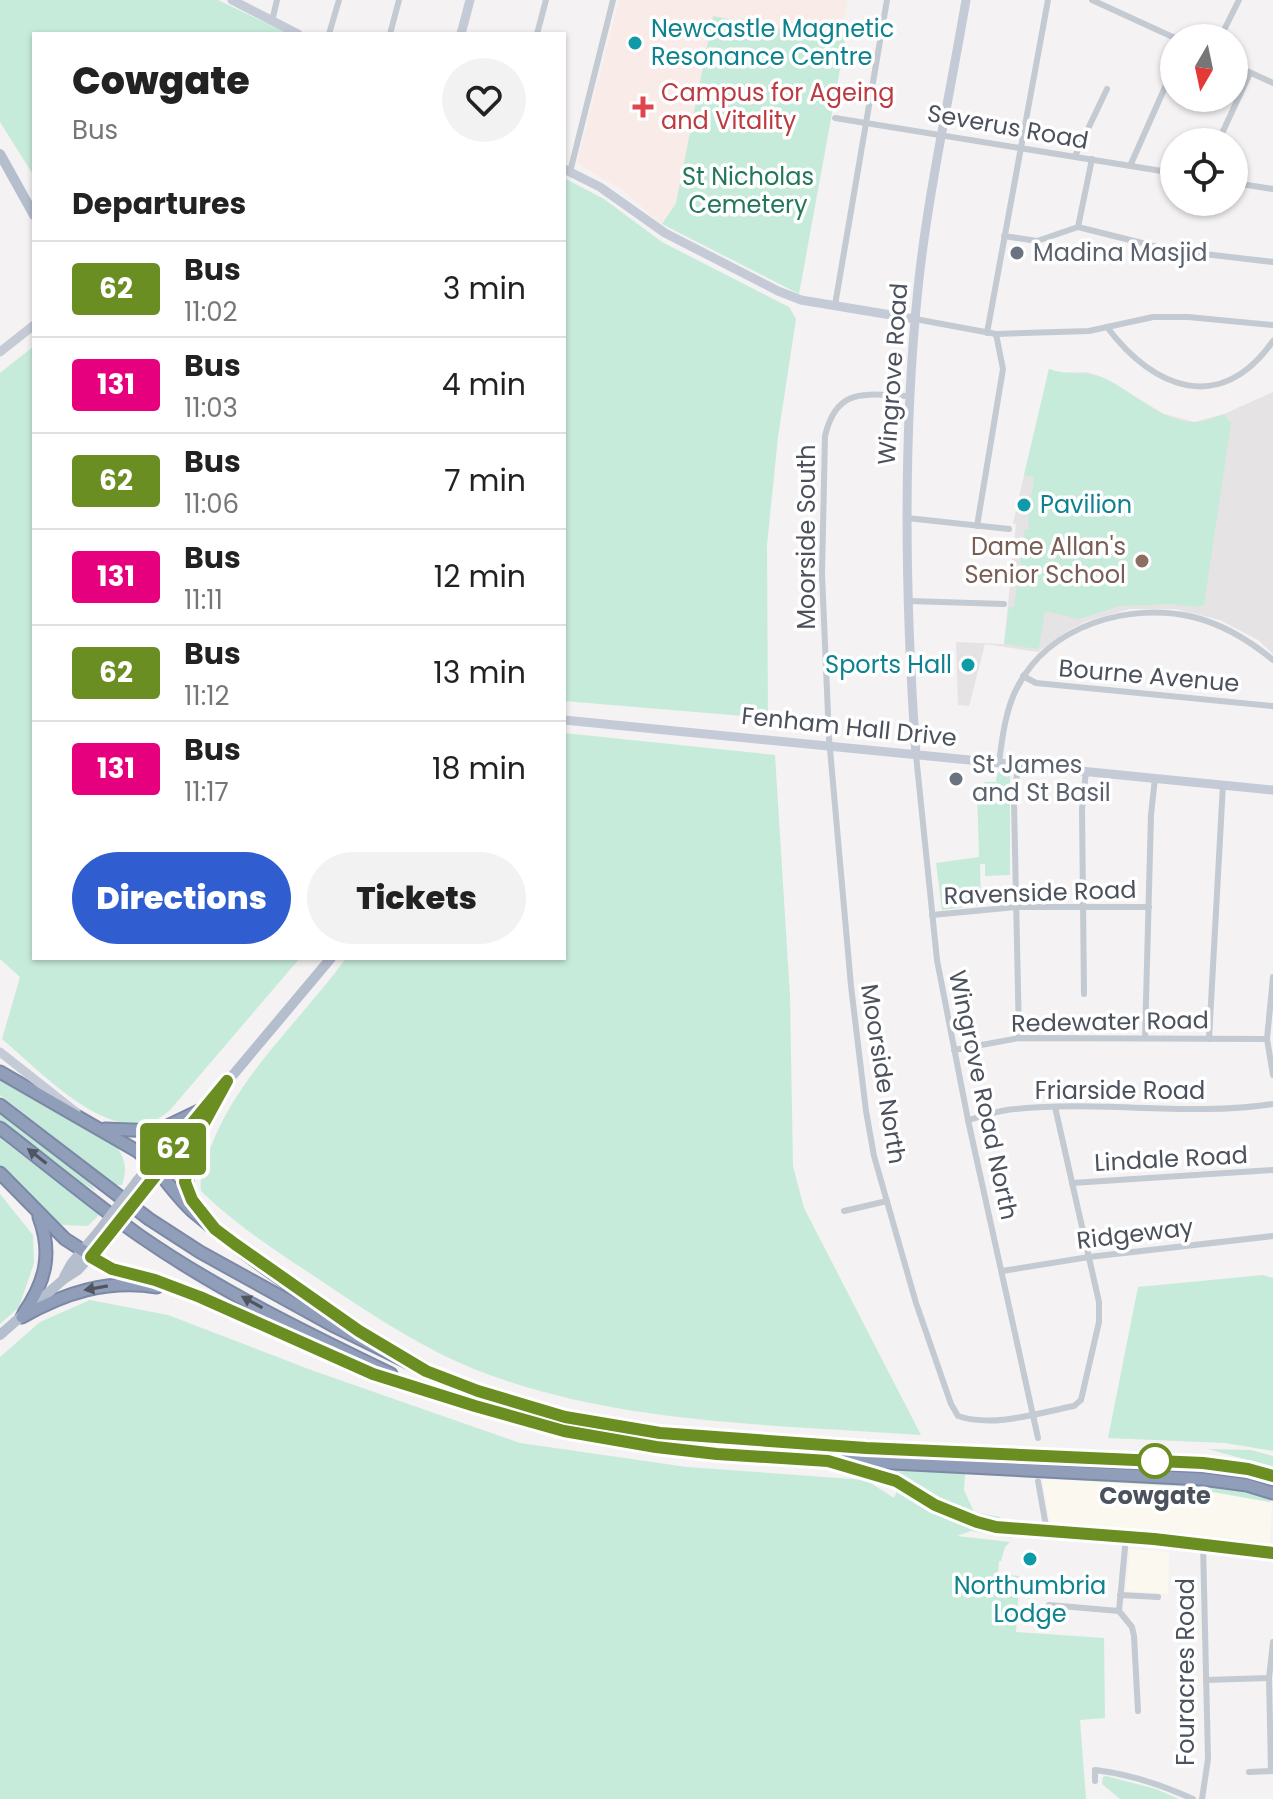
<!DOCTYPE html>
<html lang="en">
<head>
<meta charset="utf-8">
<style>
  :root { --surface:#fff; --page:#f2f2f2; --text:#222; --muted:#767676; --line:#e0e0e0; --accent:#305ed0 }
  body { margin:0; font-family:Poppins,sans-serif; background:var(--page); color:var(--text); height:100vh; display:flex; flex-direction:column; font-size:30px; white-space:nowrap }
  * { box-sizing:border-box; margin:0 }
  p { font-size:26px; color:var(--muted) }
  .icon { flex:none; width:44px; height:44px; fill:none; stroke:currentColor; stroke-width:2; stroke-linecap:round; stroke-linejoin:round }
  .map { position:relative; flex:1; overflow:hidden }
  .side { position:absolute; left:32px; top:32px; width:534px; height:928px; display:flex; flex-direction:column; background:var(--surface); border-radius:0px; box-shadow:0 2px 6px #0004 }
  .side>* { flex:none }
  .badge { padding:0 16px; border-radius:6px; font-size:28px; line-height:52px }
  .needle { width:52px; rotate:189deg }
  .controls { position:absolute; left:1160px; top:24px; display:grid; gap:16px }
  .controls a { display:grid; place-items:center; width:88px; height:88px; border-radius:50%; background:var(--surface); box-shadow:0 2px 6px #0004; font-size:40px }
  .map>.badge { position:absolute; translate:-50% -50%; box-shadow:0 0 0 4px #fff }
  h2 { padding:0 40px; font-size:30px; line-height:72px }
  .round { display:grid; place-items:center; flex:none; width:84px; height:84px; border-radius:42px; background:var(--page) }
  .overview { display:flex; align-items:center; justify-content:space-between; height:136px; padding:0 40px }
  h1 { font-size:38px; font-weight:800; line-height:60px }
  .action { display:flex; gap:16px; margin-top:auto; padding:16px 40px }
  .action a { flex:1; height:92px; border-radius:48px; background:var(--accent); color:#fff; font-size:32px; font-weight:800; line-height:92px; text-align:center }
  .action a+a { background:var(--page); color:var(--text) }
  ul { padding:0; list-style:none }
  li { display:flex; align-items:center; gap:24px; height:96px; padding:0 40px; border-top:2px solid var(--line) }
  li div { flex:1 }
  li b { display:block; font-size:30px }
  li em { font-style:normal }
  li .badge { min-width:88px; font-weight:700; text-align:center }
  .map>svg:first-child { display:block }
  .commercial { fill:#fbf9ef }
  .education { fill:#e5e3e3 }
  .medical { fill:#f9ebe7 }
  .green { fill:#c7ebda }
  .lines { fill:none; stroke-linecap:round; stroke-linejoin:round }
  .highway-casing { stroke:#7b89a6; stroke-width:15 }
  .street { stroke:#c4cad1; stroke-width:6 }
  .secondary { stroke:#c5cbd6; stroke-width:9 }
  .primary { stroke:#b5becd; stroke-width:10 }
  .highway { stroke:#909eba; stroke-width:11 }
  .primary-bridge { stroke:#b5becd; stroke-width:10 }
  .oneway { fill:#4f5662 }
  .line-casing { stroke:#fff; stroke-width:18 }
  .line { stroke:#6b8e23; stroke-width:12 }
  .culture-dot { fill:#0f9aa8; stroke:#fff; stroke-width:3 }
  .health-dot { fill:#e0444e; stroke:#fff; stroke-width:3 }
  .worship-dot { fill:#6b7280; stroke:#fff; stroke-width:3 }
  .education-dot { fill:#8d6e63; stroke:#fff; stroke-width:3 }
  .stop-dot { fill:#fff; stroke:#6b8e23; stroke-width:4 }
  .labels { text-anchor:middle; stroke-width:7; stroke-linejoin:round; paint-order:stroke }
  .culture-label { font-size:24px; fill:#0d838f; stroke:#fff; text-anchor:start }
  .health-label { font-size:24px; fill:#be3a42; stroke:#fff; text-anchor:start }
  .street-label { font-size:24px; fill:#4c525d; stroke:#fff }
  .park-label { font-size:24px; fill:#23775a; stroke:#fff }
  .worship-label { font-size:24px; fill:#5b616d; stroke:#fff; text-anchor:start }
  .education-label { font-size:24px; fill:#785e54; stroke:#fff; text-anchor:end }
  .stop-label { font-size:24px; font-weight:bold; fill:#4c525d; stroke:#fff }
</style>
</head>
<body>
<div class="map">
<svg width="1273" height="1799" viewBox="0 0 1273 1799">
  <rect width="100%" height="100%" fill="#f4f2f2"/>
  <g class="commercial">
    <path d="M1042,1479L1178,1486L1272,1503L1270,1543L1176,1532L1050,1523Z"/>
    <path d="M1130,1549L1169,1552L1168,1594L1126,1591Z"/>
  </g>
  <path class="education" d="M1049,369L1059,373L1087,372L1104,378L1164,414L1194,422L1224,414L1273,392V654L1258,640L1220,620L1175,609H1130L1087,621L1069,630L1038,652L985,644L969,706L958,705L956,642L1004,644L1016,524L1013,523Z"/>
  <path class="medical" d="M619,0H848L841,32L830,38L713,17L676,203L662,224L622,190L577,163Z"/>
  <g class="green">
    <path d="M0,0H218L289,34H34V176L0,122Z"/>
    <path d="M713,16L830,38L841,32L845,42L799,294L662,224L676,203Z"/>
    <path d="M564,178L604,199L662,242L789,307L796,319L778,437L767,545L768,718L564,701Z"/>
    <path d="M34,346V958H300L170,1110C119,1158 41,1071 2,1039L20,977L0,959V373Z"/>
    <path d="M1049,369C1067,376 1086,370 1104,378C1133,391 1161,422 1194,422C1204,423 1215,417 1224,414L1231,423L1204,605L1197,607L1172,604L1119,606L1079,619L1045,611L1039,647L1037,649L1004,644L1009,607H1014L1025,529H1030L1028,522L1034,478L1024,475Z"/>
    <path d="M564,733L775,755L790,996L793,1166L804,1208L921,1435C771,1424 615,1425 474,1369C418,1346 366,1311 317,1278C275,1250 237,1226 201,1191C199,1176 205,1163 210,1149C238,1074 300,1022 346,958H564Z"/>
    <path d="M997,772L1010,773V875L985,876V864H980L981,905L942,910L936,863L979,857L977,789L984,790V782H996Z"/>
    <path d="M0,1078L117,1147C126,1161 127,1170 122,1185H116L0,1095Z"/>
    <path d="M0,1110L83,1174L96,1191L76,1180L0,1122Z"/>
    <path d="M0,1137L92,1208L99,1215L88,1226L63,1225L51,1218L0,1168Z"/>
    <path d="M0,1194L33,1235L34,1263L19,1307L0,1324Z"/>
    <path d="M1263,1275L1273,1278V1451L1225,1443L1108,1438L1138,1287Z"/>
    <path d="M90,1300L168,1315L311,1370L520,1443L687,1467L866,1480L894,1498L898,1489H902C936,1512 969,1532 1010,1535L1012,1538L971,1531L957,1536L1010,1542L1005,1547L1001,1561H999L998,1574L1020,1576L1016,1632L1104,1638L1105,1718L1080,1720L1086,1799H0V1357L40,1322Z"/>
    <path d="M1208,1449L1251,1450L1273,1456V1467Z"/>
    <path d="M888,1469L1203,1483L1250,1491L1270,1499V1502L1178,1486L965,1474L964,1490L974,1512L1000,1517V1520C969,1515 908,1492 888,1469Z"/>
    <path d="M1106,1776L1156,1789L1179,1799H1120L1102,1784L1103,1777Z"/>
  </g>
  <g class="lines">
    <defs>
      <g id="highway">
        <path d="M0,1072L137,1151C161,1169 174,1196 196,1214C247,1257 311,1301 368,1336"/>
        <path d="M0,1105L149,1219L200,1252L332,1325L426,1371L478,1391L565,1417L660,1433L777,1443L1203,1463L1248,1469L1273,1476"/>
        <path d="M0,1128C47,1164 92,1202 140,1236C218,1290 306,1333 391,1374"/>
        <path d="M105,1129L157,1131L205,1108"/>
        <path d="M0,1173L65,1239L112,1269L155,1280L200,1297L373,1374L564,1431L717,1454L1202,1479L1247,1485L1273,1493"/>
        <path d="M199,1210C166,1169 206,1119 227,1081"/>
        <path d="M24,1313C45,1282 53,1254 39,1217"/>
        <path d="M22,1317C64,1293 107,1279 157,1287"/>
        <path d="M848,1467L896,1481"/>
      </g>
    </defs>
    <use href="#highway" class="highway-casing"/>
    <g class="street">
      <path d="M1092,0L1175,38"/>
      <path d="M272,21L277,0"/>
      <path d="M329,34L339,0"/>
      <path d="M390,34L399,0"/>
      <path d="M537,34L546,0"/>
      <path d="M1220,38L1239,0"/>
      <path d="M1234,65L1273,83"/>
      <path d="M835,118L1174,173"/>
      <path d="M1218,142L1250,73"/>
      <path d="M1075,156L1107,89"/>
      <path d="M1130,166L1174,67"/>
      <path d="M570,172L613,0"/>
      <path d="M1234,183L1273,189"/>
      <path d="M1078,227L1092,159"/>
      <path d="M1004,236L1037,241L1078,227L1170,250L1273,262"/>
      <path d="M835,305L887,0"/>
      <path d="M915,319L996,334L1089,331L1153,317H1188L1273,325"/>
      <path d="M1107,327C1154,390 1221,415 1273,341"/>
      <path d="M987,333L1048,0"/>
      <path d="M909,396C867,395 837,385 825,436L822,574L829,738L851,986L866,1111L874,1156L916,1303L951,1404L958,1416C993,1428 1038,1413 1074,1406L1081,1400L1099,1322V1302L1055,1107"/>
      <path d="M907,518L1009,529"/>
      <path d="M977,526L1003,369L996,334"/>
      <path d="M909,601L1004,604"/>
      <path d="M1023,676L1036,683L1273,706"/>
      <path d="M916,755L937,960L968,1120L1038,1438"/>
      <path d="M999,763C1002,738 1006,707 1018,686C1050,625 1129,602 1193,617C1222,624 1250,641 1273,660"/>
      <path d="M1018,764L1014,802L1019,1038"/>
      <path d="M932,915L1016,907H1149"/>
      <path d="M1273,977L1267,1039L1273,1075"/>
      <path d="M1084,994L1082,809L1086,771"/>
      <path d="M1145,1038L1151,815L1155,778"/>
      <path d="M1209,1039L1223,784"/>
      <path d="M954,1050L1019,1038L1267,1039"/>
      <path d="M968,1120C983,1116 1000,1110 1015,1109C1101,1100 1188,1117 1273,1104"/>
      <path d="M1072,1183L1273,1170"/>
      <path d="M844,1211L887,1201"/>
      <path d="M1002,1271L1089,1257L1273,1236"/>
      <path d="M896,1481C928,1500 959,1518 996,1527L1154,1539L1273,1553"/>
      <path d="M1038,1481L1047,1532"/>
      <path d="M1126,1537L1119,1611L1132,1627L1134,1636L1138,1711"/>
      <path d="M1120,1595L1158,1597"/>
      <path d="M1049,1605L1119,1611"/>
      <path d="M1206,1680L1269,1678"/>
      <path d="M1271,1771L1269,1678L1273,1642"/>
      <path d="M1249,1772L1273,1771"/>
      <path d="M1095,1781V1770C1129,1774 1162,1785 1193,1799"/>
      <path d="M1202,1799L1208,1759L1203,1544"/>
    </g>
    <g class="secondary">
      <path d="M232,0L298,34"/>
      <path d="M461,34L470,0"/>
      <path d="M564,169L600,187L665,233L778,291L801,300L915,319"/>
      <path d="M0,352L34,325"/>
      <path d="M564,720L1273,790"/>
      <path d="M916,755C905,600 902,443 918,288C928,192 950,95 966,0"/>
      <path d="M0,1052L76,1112"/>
    </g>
    <g class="primary">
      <path d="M0,154L34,215"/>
      <path d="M222,1088L331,958"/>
      <path d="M137,1181L164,1148L175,1144"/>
      <path d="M145,1188L172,1154L175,1144L204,1109"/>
      <path d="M64,1277L71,1264L98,1232"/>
      <path d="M0,1335L64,1279L78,1270L107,1238"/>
    </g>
    <use href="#highway" class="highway"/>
    <g class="primary-bridge">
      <path d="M98,1232L137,1181"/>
      <path d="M107,1238L145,1188"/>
    </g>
  </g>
  <defs><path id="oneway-solid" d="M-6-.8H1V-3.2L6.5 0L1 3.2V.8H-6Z" transform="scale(2)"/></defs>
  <g class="oneway">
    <use href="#oneway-solid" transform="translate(37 1156) rotate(-142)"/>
    <use href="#oneway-solid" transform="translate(96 1288) rotate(170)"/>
    <use href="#oneway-solid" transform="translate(252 1302) rotate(-151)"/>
  </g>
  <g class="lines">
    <defs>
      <path id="line" d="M1273,1476L1248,1469L1203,1463L866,1448L660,1433L565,1417L478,1391L426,1371L359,1331L235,1244L215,1229L192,1200L185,1182L187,1164L197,1136L227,1081L175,1144L168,1160L91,1257L112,1269L155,1280L200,1297L373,1374L475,1406L564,1431L656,1447L717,1454L828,1461L896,1481L935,1505L977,1522L996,1527L1154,1539L1273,1553"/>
    </defs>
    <use href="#line" class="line-casing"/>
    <use href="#line" class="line"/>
  </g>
  <g class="culture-dot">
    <circle cx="635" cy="43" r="8"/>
    <circle cx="1024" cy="505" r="8"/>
    <circle cx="968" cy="665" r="8"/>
    <circle cx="1030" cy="1559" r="8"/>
  </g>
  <path class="health-dot" d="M639 95h8v8h8v8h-8v8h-8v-8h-8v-8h8z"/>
  <g class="worship-dot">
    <circle cx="1017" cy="253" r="8"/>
    <circle cx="956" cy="779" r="8"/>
  </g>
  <circle class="education-dot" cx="1142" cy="561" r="8"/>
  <circle class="stop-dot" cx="1155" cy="1461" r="16"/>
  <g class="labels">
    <g class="culture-label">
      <text x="651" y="37">Newcastle Magnetic<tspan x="651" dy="28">Resonance Centre</tspan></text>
      <text x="1040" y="513">Pavilion</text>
      <text x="952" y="673" text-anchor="end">Sports Hall</text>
      <text x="1030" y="1594" text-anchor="middle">Northumbria<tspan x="1030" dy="28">Lodge</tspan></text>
    </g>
    <g class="health-label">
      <text x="661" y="101">Campus for Ageing<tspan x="661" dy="28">and Vitality</tspan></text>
    </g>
    <g class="street-label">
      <text transform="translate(1008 127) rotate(10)" y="8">Severus Road</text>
      <text transform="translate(893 374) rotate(-86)" y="8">Wingrove Road</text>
      <text transform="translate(807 537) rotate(-90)" y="8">Moorside South</text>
      <text transform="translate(1149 676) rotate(5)" y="8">Bourne Avenue</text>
      <text transform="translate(849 727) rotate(6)" y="8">Fenham Hall Drive</text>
      <text transform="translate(1040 893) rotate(-2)" y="8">Ravenside Road</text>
      <text transform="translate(1110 1022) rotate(-1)" y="8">Redewater Road</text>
      <text transform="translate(883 1074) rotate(81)" y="8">Moorside North</text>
      <text x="1120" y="1099">Friarside Road</text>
      <text transform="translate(983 1095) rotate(78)" y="8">Wingrove Road North</text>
      <text transform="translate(1171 1159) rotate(-3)" y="8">Lindale Road</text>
      <text transform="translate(1135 1234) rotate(-7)" y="8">Ridgeway</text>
      <text transform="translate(1186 1672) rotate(-90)" y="8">Fouracres Road</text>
    </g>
    <g class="park-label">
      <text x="748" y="185">St Nicholas<tspan x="748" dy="28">Cemetery</tspan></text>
    </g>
    <g class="worship-label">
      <text x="1033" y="261">Madina Masjid</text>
      <text x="972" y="773">St James<tspan x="972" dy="28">and St Basil</tspan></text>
    </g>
    <g class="education-label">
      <text x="1126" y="555">Dame Allan's<tspan x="1126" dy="28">Senior School</tspan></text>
    </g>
    <g class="stop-label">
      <text x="1155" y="1504">Cowgate</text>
    </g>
  </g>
</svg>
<div class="controls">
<a><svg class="needle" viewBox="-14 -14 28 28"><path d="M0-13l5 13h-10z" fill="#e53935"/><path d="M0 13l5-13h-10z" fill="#767676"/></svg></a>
<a><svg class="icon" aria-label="locate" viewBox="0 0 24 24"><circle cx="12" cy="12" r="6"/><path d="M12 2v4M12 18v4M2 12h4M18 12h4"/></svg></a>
</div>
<b class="badge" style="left:173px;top:1149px;background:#6b8e23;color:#fff">62</b>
<section class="side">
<div class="overview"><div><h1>Cowgate</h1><p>Bus</p></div><a class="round"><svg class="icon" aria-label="heart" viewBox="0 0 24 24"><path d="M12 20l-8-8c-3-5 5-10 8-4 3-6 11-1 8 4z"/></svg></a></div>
<h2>Departures</h2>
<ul>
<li><span class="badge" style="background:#6b8e23;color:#fff">62</span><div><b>Bus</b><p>11:02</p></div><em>3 min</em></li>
<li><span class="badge" style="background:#e6007e;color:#fff">131</span><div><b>Bus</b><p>11:03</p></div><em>4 min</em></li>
<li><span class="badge" style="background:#6b8e23;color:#fff">62</span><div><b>Bus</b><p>11:06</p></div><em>7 min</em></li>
<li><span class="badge" style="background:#e6007e;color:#fff">131</span><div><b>Bus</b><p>11:11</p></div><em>12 min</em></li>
<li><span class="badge" style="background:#6b8e23;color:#fff">62</span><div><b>Bus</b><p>11:12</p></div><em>13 min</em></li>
<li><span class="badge" style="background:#e6007e;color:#fff">131</span><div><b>Bus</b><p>11:17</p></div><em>18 min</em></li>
</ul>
<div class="action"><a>Directions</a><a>Tickets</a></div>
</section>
</div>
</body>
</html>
